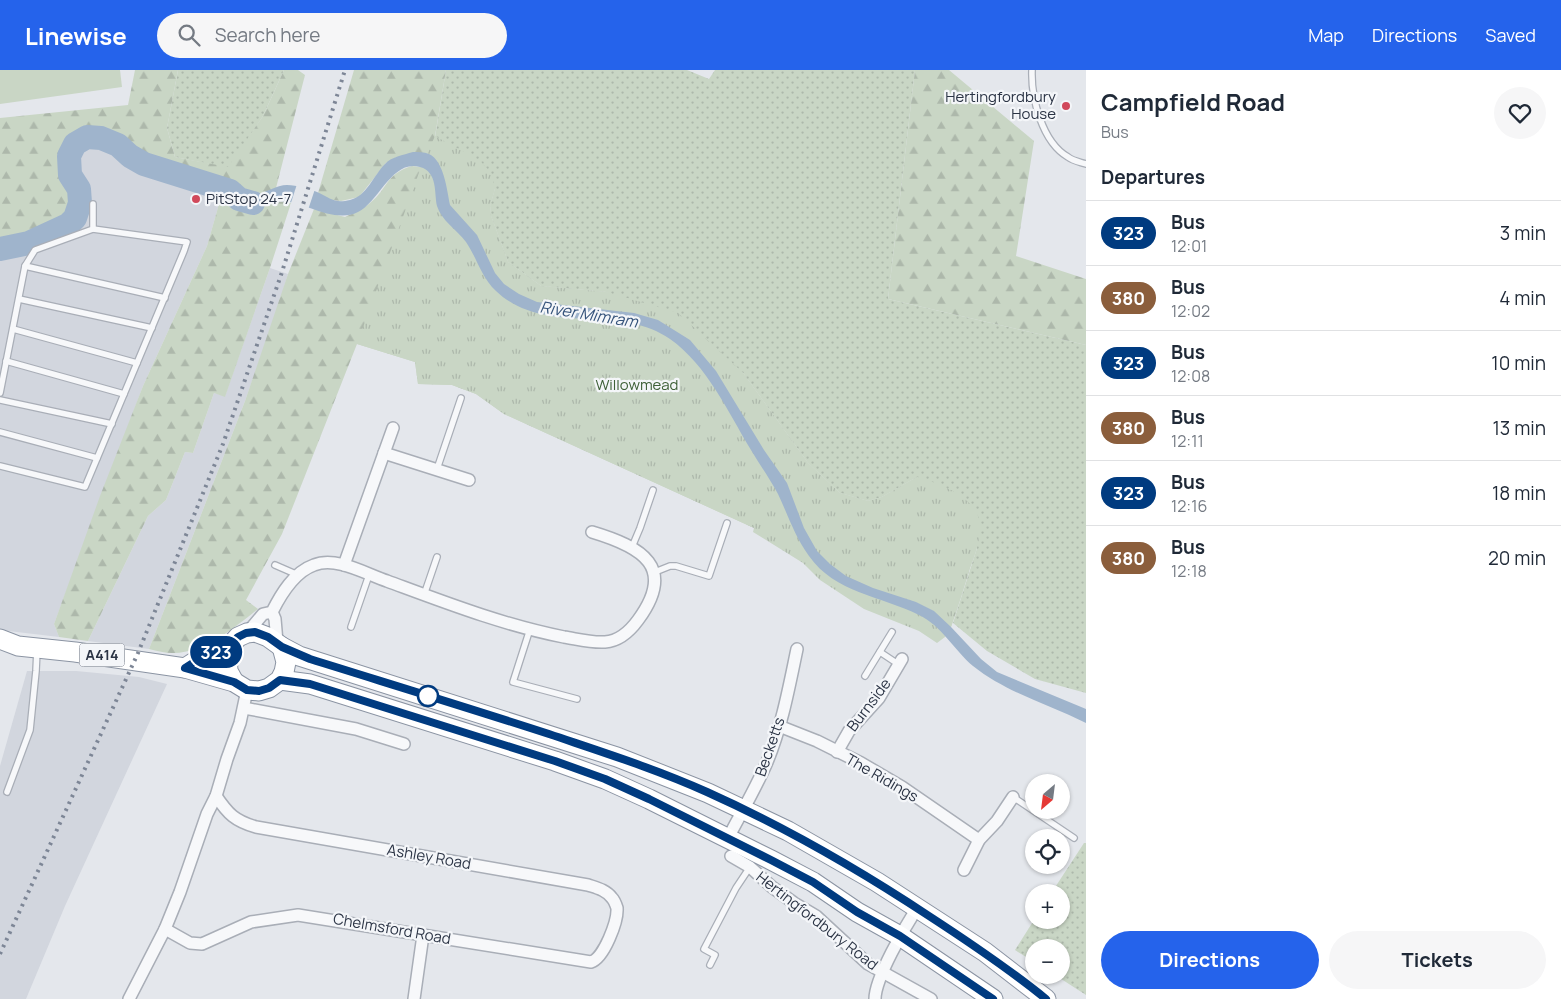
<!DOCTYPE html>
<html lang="en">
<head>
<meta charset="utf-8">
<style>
  :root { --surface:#fff; --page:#f6f6f7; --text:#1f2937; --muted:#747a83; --line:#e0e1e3; --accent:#2563eb }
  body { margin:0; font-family:Manrope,sans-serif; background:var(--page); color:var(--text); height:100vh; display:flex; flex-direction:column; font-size:19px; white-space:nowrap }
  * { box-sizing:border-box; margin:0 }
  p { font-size:16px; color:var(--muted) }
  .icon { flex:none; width:28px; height:28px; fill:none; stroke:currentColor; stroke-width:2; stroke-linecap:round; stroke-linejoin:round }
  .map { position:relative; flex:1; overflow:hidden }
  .sheet { display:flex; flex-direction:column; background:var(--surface); width:475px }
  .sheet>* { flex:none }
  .badge { padding:0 10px; border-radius:16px; font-size:18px; line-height:32px }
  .needle { width:32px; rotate:208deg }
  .controls { position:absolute; left:1025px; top:704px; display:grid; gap:10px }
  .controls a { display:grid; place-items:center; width:45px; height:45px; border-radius:50%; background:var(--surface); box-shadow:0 1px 4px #0004; font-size:25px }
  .map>.badge { position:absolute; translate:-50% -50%; box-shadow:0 0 0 2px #fff }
  h2 { padding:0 15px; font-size:19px; line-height:45px }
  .round { display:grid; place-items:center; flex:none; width:52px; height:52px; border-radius:26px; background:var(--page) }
  .headline { display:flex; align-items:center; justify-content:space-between; height:85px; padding:0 15px }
  h1 { font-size:24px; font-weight:700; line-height:38px }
  .primary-button { display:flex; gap:10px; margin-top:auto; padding:10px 15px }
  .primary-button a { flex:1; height:58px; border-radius:30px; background:var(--accent); color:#fff; font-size:20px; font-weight:700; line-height:58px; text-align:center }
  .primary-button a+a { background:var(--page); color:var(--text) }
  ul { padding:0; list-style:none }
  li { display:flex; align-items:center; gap:15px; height:65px; padding:0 15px; border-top:1px solid var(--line) }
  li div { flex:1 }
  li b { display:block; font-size:19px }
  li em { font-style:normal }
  li .badge { min-width:55px; font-weight:700; text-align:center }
  header { display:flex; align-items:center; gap:30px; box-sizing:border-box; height:70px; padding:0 25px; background:var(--accent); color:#fff }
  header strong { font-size:24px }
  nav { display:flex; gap:28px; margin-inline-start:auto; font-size:18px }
  .search { width:350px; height:45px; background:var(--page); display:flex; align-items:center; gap:12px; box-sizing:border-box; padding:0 18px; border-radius:28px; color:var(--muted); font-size:19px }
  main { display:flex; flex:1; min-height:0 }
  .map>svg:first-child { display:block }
  .built { fill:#d2d6de }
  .grass { fill:url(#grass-dots) }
  .forest { fill:url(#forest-firs) }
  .park { fill:url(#park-tufts) }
  .pitch { fill:#c9d6c5 }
  .water { fill:#9fb4cc }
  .pier { fill:#e4e7ec }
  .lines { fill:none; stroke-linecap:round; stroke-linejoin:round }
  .river { stroke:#9fb4cc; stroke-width:24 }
  .service-casing { stroke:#a9aeb7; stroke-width:8 }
  .minor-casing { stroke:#a9aeb7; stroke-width:14 }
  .trunk-casing { stroke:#8b94a3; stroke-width:21 }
  .service { stroke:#f7f8fa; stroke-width:5.5 }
  .minor { stroke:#f7f8fa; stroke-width:11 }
  .trunk { stroke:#fff; stroke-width:19 }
  .rail { stroke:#7d8696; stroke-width:4; stroke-dasharray:2.5 5; stroke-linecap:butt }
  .line-casing { stroke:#fff; stroke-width:11 }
  .line { stroke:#003b80; stroke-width:8 }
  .poi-dot { fill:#d1495b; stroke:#f4f6f9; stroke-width:2 }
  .stop-dot { fill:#fff; stroke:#003b80; stroke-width:2.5 }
  .labels { text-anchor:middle; stroke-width:4.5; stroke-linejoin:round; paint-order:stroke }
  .shield { fill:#f4f6f9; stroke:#676e7b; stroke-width:1 }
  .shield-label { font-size:14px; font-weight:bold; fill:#2b3445 }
  .poi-label { font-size:15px; fill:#2b3445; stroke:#f4f6f9; text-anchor:end }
  .park-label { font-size:15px; fill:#3f6138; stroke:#f4f6f9 }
  .street-label { font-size:15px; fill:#2b3445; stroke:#f4f6f9 }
  .water-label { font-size:16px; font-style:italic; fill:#34527a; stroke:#f4f6f9 }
</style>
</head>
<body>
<header>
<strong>Linewise</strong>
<div class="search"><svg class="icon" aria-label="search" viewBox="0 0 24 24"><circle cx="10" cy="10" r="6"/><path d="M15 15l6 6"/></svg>Search here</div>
<nav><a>Map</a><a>Directions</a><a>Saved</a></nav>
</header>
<main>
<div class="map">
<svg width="1086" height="929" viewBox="0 0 1086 929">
  <defs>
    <pattern id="grass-dots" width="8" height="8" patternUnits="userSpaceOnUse" patternTransform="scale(1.25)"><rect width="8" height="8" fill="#c9d6c5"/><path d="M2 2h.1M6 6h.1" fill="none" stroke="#adb8ab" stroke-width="1.8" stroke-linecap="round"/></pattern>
    <pattern id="forest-firs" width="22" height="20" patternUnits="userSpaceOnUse" patternTransform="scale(1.25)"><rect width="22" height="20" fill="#c9d6c5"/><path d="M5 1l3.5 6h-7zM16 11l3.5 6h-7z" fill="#adb8ab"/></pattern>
    <pattern id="park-tufts" width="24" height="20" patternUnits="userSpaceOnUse" patternTransform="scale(1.25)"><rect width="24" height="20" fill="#c9d6c5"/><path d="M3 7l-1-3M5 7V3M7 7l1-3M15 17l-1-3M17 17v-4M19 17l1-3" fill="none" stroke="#adb8ab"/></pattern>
  </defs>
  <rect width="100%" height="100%" fill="#e4e7ec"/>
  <g class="built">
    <path d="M90,74H101L112,78L130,90L221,127L207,176L143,316L54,554L59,567L0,560V190L71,158L80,148L84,139L85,126L76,105L77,91L81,82Z"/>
    <path d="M270,198L288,204L277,240L245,331L149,579L88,571L148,446L166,430L185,382L193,383L214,323L225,326Z"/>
    <path d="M27,601H76L139,607L167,614L65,836L26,929H0V696Z"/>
  </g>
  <g class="grass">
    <path d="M178,0H284L263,46L229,98L175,87L167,58Z"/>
    <path d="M446,0H687L709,9L715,0H915L888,229L1086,275V623L1035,609L987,581L953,553L977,478L917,407L882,427L868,431L840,423L808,393L743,303L606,222L541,216L508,192L491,146L490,136L495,118L435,67Z"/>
    <path d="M1084,773H1086V925L1055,905H1061V878H1034V892L1015,880L1034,850H1061V822H1052Z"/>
  </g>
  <g class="forest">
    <path d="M135,0H178L167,58L175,87L228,97L263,46L284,0H298L305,5L276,118C252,127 248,130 229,110L175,107L101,74L81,82L76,105L80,133L68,155L0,189V48L128,35Z"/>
    <path d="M354,0H446L435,66L480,91L490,102L495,118L490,136L491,146L508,192L541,216L606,222L678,243L743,303L808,393L840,423L868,431L882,427L917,407C940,414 979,427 980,457C980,470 975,485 970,498C964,517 958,537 951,557L934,541L537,232L443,104L397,87L386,93L359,127L341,131L331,130L318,123Z"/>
    <path d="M915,0H949L1034,71L1016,186L1086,209V275L888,229Z"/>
    <path d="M412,96L421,97L437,123L754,458L504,344L476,324L452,315L418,314L415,292L357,274L282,464L246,530L258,539C235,557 204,584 172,583C165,583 157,581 149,579L245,331L288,204L314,139L345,147C353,143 363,139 370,133C388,119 385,104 412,96Z"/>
    <path d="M221,127L250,140C264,135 276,129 291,133L270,198L225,327L214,323L193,383L185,382L166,430L148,446L88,571L59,567L54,554L100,426L143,316L207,176Z"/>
  </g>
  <path class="park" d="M435,66L480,91L490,102L495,118L490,136L491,146L508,192L541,216L606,222L678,243L743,303L808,393L840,423L868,431L882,427L917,407C940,414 979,427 980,457C980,470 975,485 970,498C964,517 958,537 951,557L945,567L937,573L919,561L864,539L820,510L803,493L753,462L754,458L504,344L476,324L452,315L418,314L415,292L357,274L421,97Z"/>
  <path class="pitch" d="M0,0H120L122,17L0,34Z"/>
  <path class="water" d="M413,82C418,82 424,82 429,84C444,91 447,120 450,135L477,165L495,203L504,214L519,224L537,232L634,243L658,250L690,270L716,301L764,380L787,413L804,458L817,481L830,494L846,506L873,518L916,532L934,541L951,557L981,589L997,602L1086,639V653C1048,634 1007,623 973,596C954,580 942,556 919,545C881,526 835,523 809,486C795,467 788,445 778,424C770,409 760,395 751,380C728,342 707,295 670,269C619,233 544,267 496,221C481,207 477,188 466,172C457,160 441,150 437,136C434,123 438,102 420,97C392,89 379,132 358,142C334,154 306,132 281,131C269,131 258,141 247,139C239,137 229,131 221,127L229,110C236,118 243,125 254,126C264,123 277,115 287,115C297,115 309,119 317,122C331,128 334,134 350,130C367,126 373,106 385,94C391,87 403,85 413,82Z"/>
  <path class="pier" d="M297,114L315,119L308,140L290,136Z"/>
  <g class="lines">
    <path class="river" d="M0,179L29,173L68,155L75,148L80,133L79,119L70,105L69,86L75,74L87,67L101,68L118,75L130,86L144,94L230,121L239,129L253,133"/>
    <defs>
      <g id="service">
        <path d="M1032,0C1031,28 1042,72 1068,87C1073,91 1080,92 1086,94"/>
        <path d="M25,196L165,228"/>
        <path d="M19,229L152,258"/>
        <path d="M13,259L137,293"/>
        <path d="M6,291L124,324"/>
        <path d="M0,323L25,196L35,180L93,159V134"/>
        <path d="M0,330L112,354"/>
        <path d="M0,362L97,388"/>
        <path d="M0,396L85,417L184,181L187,172L93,159"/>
        <path d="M437,399L461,328"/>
        <path d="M632,477L640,458L653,420"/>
        <path d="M275,495L298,505"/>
        <path d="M655,502L670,496H676L709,506L727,453"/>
        <path d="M424,525L437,487"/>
        <path d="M351,557L369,505"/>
        <path d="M530,559L513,612L577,629"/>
        <path d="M880,582L898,594"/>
        <path d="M865,606L892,562"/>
        <path d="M7,722L30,660L36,601L37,580"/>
        <path d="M1013,727L1074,768"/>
        <path d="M710,895L715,885L704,879L736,818L750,797"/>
      </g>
      <g id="minor">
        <path d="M384,383L469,410"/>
        <path d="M344,495L393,358"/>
        <path d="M272,542L275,549L277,572"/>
        <path d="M247,563L263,544L272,542C281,524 294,502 314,495C336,486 366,504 387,511C444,532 503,555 564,567C577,569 591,573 605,572C620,571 630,561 638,550C677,497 642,477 592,462"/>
        <path d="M244,638L356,659L404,674"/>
        <path d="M779,656L817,671L861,693L902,717L979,770"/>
        <path d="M837,682L849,661L879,628L902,589"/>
        <path d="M728,768C741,743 756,718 767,692C782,656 789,617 797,579"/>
        <path d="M731,786L750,797L772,817L794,833L816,846L868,894L931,929"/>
        <path d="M964,800L979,770L997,751L1013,727"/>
        <path d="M165,859L190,873L202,874L251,852L298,845L591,892C604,888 618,851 617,838C616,835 614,830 612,828C606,820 597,818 588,815L256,757C235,751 228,744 216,726"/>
        <path d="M129,929L165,859L180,822L207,744L216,726L227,689L240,653L247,620"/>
        <path d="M414,929L423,865"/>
        <path d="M875,929C875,908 905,857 917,838"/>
      </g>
      <g id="trunk">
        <path d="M0,569L18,576L75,582L185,598L234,612L247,620L259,621L269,618L280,610L284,602L286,592L282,577"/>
        <path d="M185,598L199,589L231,575"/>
        <path d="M280,610L310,614L555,691L605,709L649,729L771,790L813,812L857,842L900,866L993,929"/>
        <path d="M234,612L228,601L227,584L231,575L238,567L247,563L255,562L268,567L282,577L299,586L617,687L708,723L788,761L877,812L985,882L1046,929"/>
      </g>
    </defs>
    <use href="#service" class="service-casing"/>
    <use href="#minor" class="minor-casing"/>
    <use href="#trunk" class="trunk-casing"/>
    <use href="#service" class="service"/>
    <use href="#minor" class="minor"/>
    <use href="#trunk" class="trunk"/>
    <path class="rail" d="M0,884L138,583L223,374L282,202L345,0"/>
  </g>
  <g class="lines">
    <defs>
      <path id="line" d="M993,929L900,866L857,842L813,812L771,790L649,729L605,709L555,691L310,614L280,610L269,618L259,621L247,620L234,612L185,598L199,589L231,575L238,567L246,563L255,562L268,567L282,577L310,589C390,614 469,638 549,664C602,682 656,699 707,722C785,757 858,799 929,846C969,872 1009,899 1046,929"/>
    </defs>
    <use href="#line" class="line-casing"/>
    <use href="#line" class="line"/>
  </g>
  <g class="poi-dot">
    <circle cx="1066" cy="36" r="5"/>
    <circle cx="196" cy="129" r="5"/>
  </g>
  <circle class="stop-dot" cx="428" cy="626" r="10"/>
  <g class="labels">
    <rect class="shield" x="79.5" y="573.5" width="45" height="23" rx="4"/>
    <g class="shield-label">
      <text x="102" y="590">A414</text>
    </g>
    <g class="poi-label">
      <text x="1056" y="32">Hertingfordbury<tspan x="1056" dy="17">House</tspan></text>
      <text x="206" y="134" text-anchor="start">PitStop 24-7</text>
    </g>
    <g class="park-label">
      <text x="637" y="320">Willowmead</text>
    </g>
    <g class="street-label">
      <text transform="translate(869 635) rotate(-53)" y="5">Burnside</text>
      <text transform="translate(770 677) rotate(-71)" y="5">Becketts</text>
      <text transform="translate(882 708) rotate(30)" y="5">The Ridings</text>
      <text transform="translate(429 787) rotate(10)" y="5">Ashley Road</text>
      <text transform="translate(817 851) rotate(38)" y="5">Hertingfordbury Road</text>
      <text transform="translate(392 859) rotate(10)" y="5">Chelmsford Road</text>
    </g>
    <g class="water-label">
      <text transform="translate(589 244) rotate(9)" y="6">River Mimram</text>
    </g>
  </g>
</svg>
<div class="controls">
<a><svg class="needle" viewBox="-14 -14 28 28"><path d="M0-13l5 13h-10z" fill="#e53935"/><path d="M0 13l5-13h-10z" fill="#747a83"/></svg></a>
<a><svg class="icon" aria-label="locate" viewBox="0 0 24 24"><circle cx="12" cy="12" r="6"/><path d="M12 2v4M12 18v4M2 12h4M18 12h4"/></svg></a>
<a>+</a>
<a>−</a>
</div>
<b class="badge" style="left:216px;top:582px;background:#003b80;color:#fff">323</b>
</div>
<section class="sheet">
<div class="headline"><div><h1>Campfield Road</h1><p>Bus</p></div><a class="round"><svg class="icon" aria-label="heart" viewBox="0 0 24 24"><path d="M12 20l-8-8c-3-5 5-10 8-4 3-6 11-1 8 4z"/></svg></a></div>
<h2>Departures</h2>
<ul>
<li><span class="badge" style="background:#003b80;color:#fff">323</span><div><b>Bus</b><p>12:01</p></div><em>3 min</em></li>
<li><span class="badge" style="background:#8b5e3c;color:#fff">380</span><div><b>Bus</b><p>12:02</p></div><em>4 min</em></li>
<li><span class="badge" style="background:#003b80;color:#fff">323</span><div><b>Bus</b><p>12:08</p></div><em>10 min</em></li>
<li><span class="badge" style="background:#8b5e3c;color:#fff">380</span><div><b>Bus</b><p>12:11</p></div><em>13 min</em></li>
<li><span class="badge" style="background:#003b80;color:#fff">323</span><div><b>Bus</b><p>12:16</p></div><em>18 min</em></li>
<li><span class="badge" style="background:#8b5e3c;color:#fff">380</span><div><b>Bus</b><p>12:18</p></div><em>20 min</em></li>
</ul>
<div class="primary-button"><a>Directions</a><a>Tickets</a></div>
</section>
</main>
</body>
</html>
